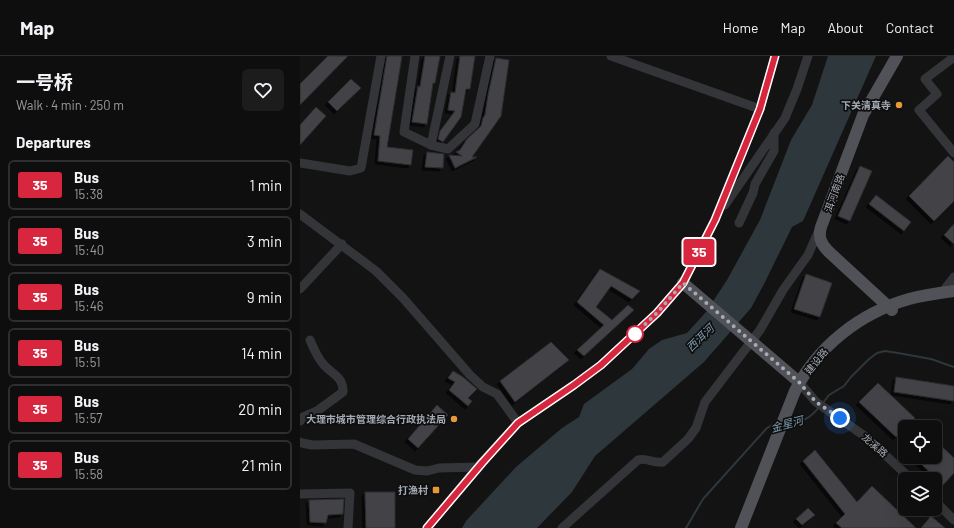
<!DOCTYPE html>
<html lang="en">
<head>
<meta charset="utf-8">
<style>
  :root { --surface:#0e0e0f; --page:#1c1c1d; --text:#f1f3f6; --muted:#9b9c9e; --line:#2e2e2f }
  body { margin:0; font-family:Barlow,"Noto Sans SC",sans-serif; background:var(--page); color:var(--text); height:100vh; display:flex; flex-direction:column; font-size:15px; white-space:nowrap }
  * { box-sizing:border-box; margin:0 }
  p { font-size:13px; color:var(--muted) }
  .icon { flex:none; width:22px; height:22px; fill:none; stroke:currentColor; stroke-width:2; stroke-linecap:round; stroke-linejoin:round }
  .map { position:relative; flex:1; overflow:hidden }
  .details { display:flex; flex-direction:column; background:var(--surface); width:300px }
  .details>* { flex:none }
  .badge { padding:0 8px; border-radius:3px; font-size:14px; line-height:26px }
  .fabs { position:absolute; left:598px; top:364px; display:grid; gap:8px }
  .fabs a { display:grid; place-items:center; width:44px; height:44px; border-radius:6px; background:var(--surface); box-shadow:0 4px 16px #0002,0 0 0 1px var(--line); font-size:20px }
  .you { position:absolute; width:20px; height:20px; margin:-10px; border:3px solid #fff; border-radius:50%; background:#1a73e8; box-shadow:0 0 0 6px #1a73e833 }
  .map>.badge { position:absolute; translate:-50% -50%; box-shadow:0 0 0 2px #fff }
  h2 { padding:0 16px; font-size:15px; line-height:36px }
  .round { display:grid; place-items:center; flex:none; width:42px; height:42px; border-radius:6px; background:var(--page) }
  .headline { display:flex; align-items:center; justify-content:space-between; height:68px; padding:0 16px }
  h1 { font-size:19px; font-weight:700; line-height:30px }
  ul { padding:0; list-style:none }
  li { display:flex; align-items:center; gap:12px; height:50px; margin:0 8px 6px; padding:0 8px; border:2px solid var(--line); border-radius:6px }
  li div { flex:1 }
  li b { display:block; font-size:15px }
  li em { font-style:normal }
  li .badge { min-width:44px; font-weight:700; text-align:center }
  header { display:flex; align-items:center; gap:24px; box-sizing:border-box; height:56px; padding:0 20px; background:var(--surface); border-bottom:1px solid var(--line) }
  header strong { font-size:19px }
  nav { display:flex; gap:22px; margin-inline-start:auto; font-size:14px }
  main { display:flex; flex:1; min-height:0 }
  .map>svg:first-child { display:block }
  .water { fill:#2d373c }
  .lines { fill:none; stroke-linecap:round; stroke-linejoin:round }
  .stream { stroke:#2d373c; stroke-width:2 }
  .building { fill:#424347; stroke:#2d2d30; filter:url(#shadow) }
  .minor { stroke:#343539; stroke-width:9 }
  .major { stroke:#505258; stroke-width:12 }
  .major-bridge { stroke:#505258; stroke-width:12 }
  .line-casing { stroke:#fff; stroke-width:9 }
  .line { stroke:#d7263d; stroke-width:6 }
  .walk { stroke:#a5abb4; stroke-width:4; stroke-dasharray:0 7.2 }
  .poi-dot { fill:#e89836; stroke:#0e0e0f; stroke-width:1.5 }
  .stop-dot { fill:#fff; stroke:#d7263d; stroke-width:2 }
  .labels { text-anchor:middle; stroke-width:3.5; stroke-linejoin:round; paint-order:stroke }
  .poi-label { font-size:10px; font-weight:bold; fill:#a5abb4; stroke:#0e0e0f; text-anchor:end }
  .street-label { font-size:10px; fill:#a5abb4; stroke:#0e0e0f }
  .water-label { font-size:11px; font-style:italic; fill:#7d9cae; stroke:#0e0e0f }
</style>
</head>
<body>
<header>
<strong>Map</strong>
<nav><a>Home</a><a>Map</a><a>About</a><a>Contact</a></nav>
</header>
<main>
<section class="details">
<div class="headline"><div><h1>一号桥</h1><p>Walk · 4 min · 250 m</p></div><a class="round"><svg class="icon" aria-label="heart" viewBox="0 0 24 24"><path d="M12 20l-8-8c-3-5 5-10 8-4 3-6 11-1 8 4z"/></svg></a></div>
<h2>Departures</h2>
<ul>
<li><span class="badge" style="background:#d7263d;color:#fff">35</span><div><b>Bus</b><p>15:38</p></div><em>1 min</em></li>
<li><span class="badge" style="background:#d7263d;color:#fff">35</span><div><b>Bus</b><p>15:40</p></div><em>3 min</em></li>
<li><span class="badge" style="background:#d7263d;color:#fff">35</span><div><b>Bus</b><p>15:46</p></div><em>9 min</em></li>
<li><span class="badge" style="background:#d7263d;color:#fff">35</span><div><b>Bus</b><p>15:51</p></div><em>14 min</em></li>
<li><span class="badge" style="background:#d7263d;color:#fff">35</span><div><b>Bus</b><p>15:57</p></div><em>20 min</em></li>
<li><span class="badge" style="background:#d7263d;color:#fff">35</span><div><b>Bus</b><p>15:58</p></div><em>21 min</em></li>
</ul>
</section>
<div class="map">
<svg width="654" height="472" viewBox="0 0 654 472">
  <defs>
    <filter id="shadow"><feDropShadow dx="-3" dy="3" stdDeviation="0" flood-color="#0009"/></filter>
  </defs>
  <rect width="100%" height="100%" fill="#131314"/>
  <path class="water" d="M528,0H576L503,165L492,171L464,228L451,252L404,306L295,400L272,436L237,472H162L166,465L216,411L262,372L279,361L284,348L332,313L349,293L362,284L387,277L406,256L427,224L460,164L491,84L512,49Z"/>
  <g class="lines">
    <g class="stream">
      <path d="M522,348L529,339L544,330L551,321L569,303L577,297L585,295L598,297L631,303L654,311"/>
      <path d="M487,367C503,365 509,364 519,351"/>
      <path d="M386,472L403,443L467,372L472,369L477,368"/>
    </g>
  </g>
  <g class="building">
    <path d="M28,0H48L0,49V28Z"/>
    <path d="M87,0H102L87,91L113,94L111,109L78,105L80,80L74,79Z"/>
    <path d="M125,0H140L135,27H133L127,68L112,66L118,30L120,31Z"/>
    <path d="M160,0H175L170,33H166L161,61L143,86L138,83L140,75L155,55L148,54L151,36L155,37Z"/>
    <path d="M196,2L209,4L201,60L172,101H177L155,112L149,99L162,100L156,96L160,94L167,83L181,70L183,62L185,59L188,39Z"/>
    <path d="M51,23L61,32L37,55L28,46Z"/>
    <path d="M16,51L26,60L0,89V69Z"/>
    <path d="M127,96L144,98L143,112L125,111Z"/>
    <path d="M648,100L654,106V145L634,165L609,140Z"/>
    <path d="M560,110L572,115L550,165L538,160Z"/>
    <path d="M576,139L611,166L604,175L569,148Z"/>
    <path d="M654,168V188L644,179Z"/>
    <path d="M300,213L340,235L332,243L311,230L296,251L312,264L328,249L334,254L284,300L277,294L304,269L277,246Z"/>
    <path d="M506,218L532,227L520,261L494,253Z"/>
    <path d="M251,286L269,304L215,346L200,325Z"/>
    <path d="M153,315L163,321L177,333L168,342L172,345L168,350L149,334L155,326L148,322Z"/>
    <path d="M596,321L654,330V345L594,336Z"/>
    <path d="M578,327L615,362L596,381L559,346Z"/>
    <path d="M137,349L148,359L118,392L108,383Z"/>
    <path d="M635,384L654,402V417L643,429L614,401H635Z"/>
    <path d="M515,394L557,446L572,430L616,472H542L536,467L545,458L503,405Z"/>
    <path d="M65,436H95V472H66Z"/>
    <path d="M44,443L43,458L28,459L26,467L10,466L9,444Z"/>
    <path d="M508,452L515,459L502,469L496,463Z"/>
    <path d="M631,460L645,472H621Z"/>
  </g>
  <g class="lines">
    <g class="minor">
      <path d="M115,0L104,76L131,89L148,93L175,68L190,0"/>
      <path d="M311,0L460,53"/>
      <path d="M654,1L625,23L637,38L619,54L654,97"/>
      <path d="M131,89L150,0"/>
      <path d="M0,107L50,115L61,112L81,0"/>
      <path d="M425,149L485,62L497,33L508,0"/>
      <path d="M0,158L76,215L103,242L170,319L183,331L197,338L218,367"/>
      <path d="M439,167L453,137L455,128L474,95V77"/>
      <path d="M0,233L42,188"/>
      <path d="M642,237L654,221"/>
      <path d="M499,326L516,346L566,381L611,423"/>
      <path d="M0,365L3,361L17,355L43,336C43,320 33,319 24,309C17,302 14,293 10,284"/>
      <path d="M0,386L2,387L12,389L54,388L115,414L127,415L139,412L178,411"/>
      <path d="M0,438L50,437L48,472"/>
      <path d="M635,445L654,464"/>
      <path d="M127,472L181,407L218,367L274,329L301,309L357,257L383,227L415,163L460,53L475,0"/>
      <path d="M262,472L338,404C346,401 354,408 363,406L388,383L396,372L405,346L460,274L483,234L508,199L519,174"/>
    </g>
    <g class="major">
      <path d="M592,254L528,195C521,188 518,181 521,171L563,59L597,0"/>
      <path d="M441,472L495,335C518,290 560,257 609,243C624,239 639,237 654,235"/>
    </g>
    <path class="major-bridge" d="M383,227L499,326"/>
  </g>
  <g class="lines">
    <defs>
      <path id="line" d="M127,472L182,407L218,367L274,329L301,309L357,257L383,227L415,164L460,53L475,0"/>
    </defs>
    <use href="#line" class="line-casing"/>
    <use href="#line" class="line"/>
    <path class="walk" d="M335,278L357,257L383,227L499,326L516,346L540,362"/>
  </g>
  <g class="poi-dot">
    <circle cx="599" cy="49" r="4"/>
    <circle cx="154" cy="363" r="4"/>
    <rect x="132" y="430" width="8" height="8" rx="2"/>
  </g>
  <circle class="stop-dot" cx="335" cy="278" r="8"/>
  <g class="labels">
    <g class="poi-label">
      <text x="591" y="53">下关清真寺</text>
      <text x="146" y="367">大理市城市管理综合行政执法局</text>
      <text x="128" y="438">打渔村</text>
    </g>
    <g class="street-label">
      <text transform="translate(534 137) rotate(-70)" y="4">洱河南路</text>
      <text transform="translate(516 305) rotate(-51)" y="4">建设路</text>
      <text transform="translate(575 389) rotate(41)" y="4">龙溪路</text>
    </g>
    <g class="water-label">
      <text transform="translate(400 282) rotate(-44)" y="4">西洱河</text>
      <text transform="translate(487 368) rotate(-15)" y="4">金星河</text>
    </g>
  </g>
</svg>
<div class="fabs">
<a><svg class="icon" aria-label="locate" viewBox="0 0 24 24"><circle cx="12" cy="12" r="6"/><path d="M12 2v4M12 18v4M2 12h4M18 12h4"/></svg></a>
<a><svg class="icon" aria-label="layers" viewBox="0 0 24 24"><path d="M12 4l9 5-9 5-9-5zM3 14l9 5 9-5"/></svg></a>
</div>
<div class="you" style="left:540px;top:362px"></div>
<b class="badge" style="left:399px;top:196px;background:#d7263d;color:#fff">35</b>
</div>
</main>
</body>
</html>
